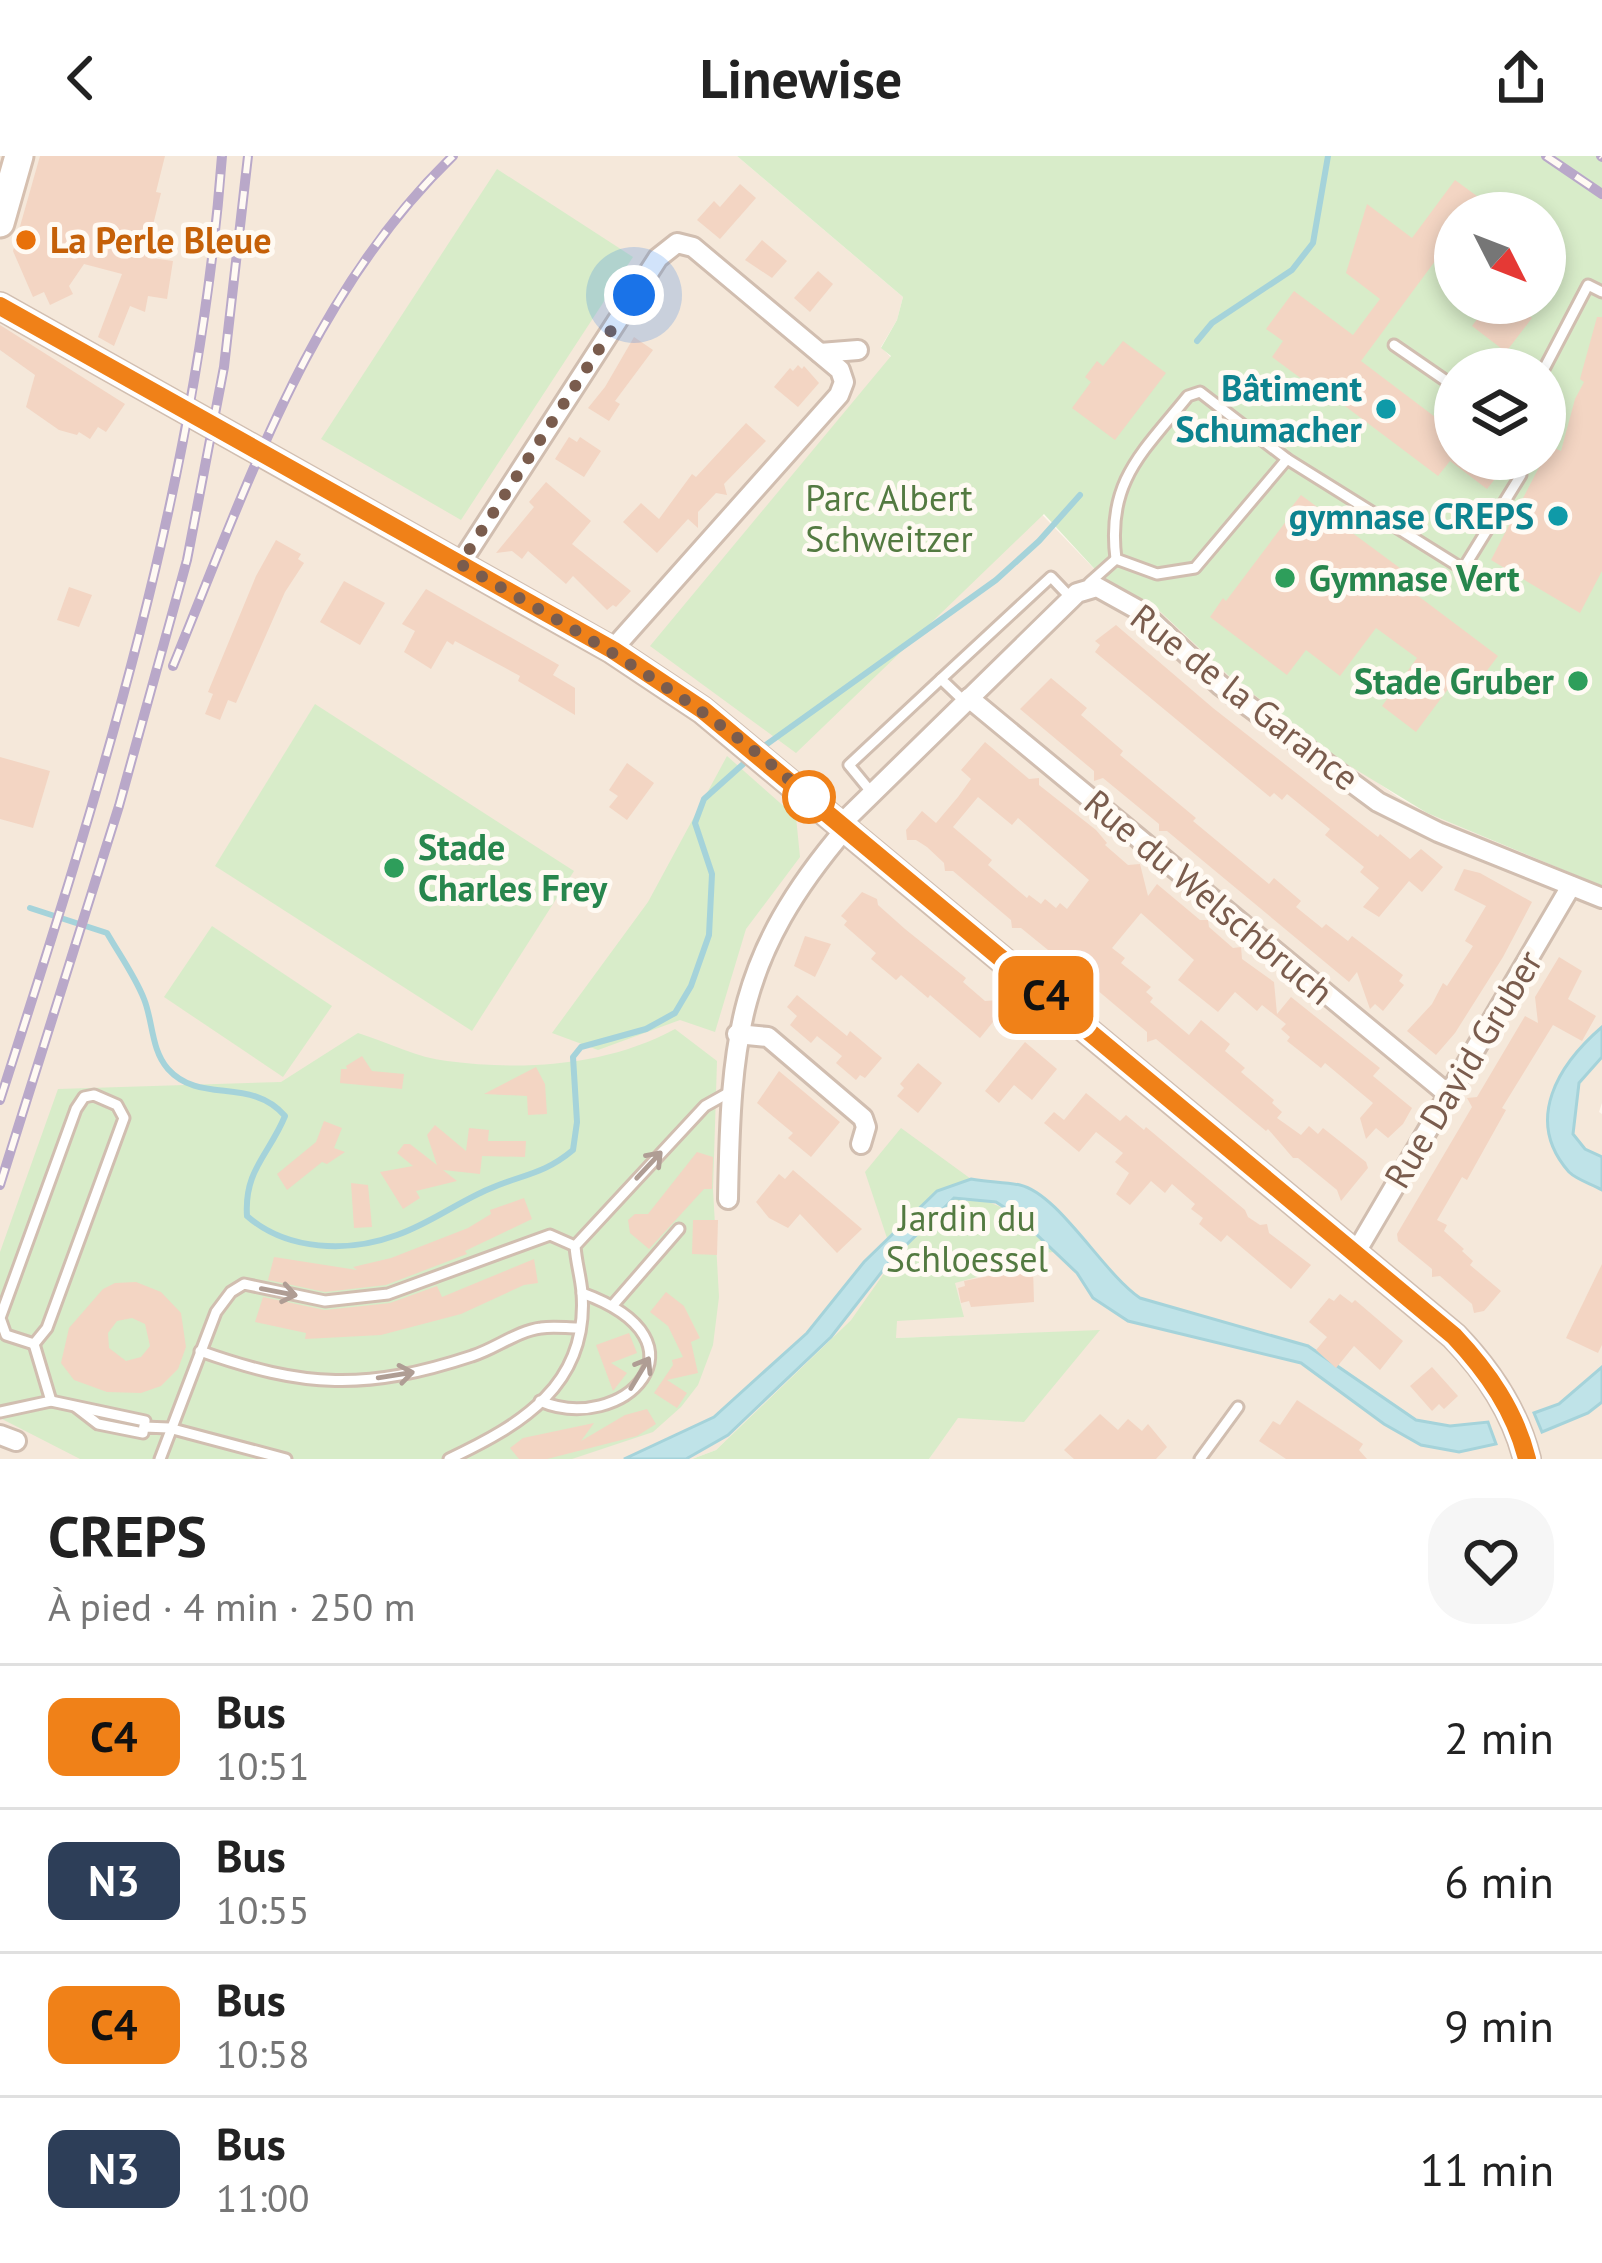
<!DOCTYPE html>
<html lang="fr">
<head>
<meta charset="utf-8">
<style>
  :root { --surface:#fff; --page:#f6f6f6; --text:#222; --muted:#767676; --line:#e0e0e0 }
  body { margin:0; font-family:"PT Sans",sans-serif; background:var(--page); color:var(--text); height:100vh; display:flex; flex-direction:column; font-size:45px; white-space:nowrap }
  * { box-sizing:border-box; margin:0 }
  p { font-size:39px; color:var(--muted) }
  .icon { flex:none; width:66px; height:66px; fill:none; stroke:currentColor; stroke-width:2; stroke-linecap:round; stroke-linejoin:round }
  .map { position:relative; height:1303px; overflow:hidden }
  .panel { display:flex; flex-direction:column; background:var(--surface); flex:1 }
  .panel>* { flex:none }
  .badge { padding:0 24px; border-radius:18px; font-size:42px; line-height:78px }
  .needle { width:78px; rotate:132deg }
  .fabs { position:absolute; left:1434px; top:36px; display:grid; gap:24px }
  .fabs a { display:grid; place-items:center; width:132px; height:132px; border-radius:50%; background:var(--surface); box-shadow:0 6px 18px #0003; font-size:60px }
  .you { position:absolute; width:60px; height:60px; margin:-30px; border:9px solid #fff; border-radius:50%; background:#1a73e8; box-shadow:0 0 0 18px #1a73e833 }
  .map>.badge { position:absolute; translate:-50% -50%; box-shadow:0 0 0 6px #fff }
  .round { display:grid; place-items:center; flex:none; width:126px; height:126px; border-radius:48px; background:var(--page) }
  .headline { display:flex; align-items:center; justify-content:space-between; height:204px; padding:0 48px }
  h1 { font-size:57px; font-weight:800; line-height:90px }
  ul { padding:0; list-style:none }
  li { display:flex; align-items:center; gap:36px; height:144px; padding:0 48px; border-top:3px solid var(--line) }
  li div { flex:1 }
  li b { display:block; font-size:45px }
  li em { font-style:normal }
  li .badge { min-width:132px; font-weight:700; text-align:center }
  header { display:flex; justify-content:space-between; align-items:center; height:156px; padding:0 48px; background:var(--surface); font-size:54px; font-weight:800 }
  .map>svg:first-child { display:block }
  .residential { fill:#f5e8da }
  .green { fill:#d8ecc9; fill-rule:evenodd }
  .water { fill:#bfe3e8; stroke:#a5d3da; stroke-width:3 }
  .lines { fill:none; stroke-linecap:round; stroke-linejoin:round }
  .stream { stroke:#a5d3da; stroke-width:6 }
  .building { fill:#f3d5c3; fill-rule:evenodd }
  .service-casing { stroke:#d1beb0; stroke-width:15 }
  .minor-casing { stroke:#d1beb0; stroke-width:24 }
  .tertiary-casing { stroke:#d1beb0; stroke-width:30 }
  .secondary-casing { stroke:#d6c0b0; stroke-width:33 }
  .service { stroke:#fff; stroke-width:9 }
  .minor { stroke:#fff; stroke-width:18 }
  .tertiary { stroke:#fff; stroke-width:24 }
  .secondary { stroke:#fff; stroke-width:27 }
  .rail-casing { stroke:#b9a8c9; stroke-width:10 }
  .rail { stroke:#fffaf3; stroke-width:6; stroke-dasharray:18; stroke-linecap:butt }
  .oneway { stroke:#af9d94 }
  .line-casing { stroke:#fff; stroke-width:27 }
  .line { stroke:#f08118; stroke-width:18 }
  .walk { stroke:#7a5c4d; stroke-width:12; stroke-dasharray:0 21.6 }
  .food-dot { fill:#e8710a; stroke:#fffaf3; stroke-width:4.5 }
  .culture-dot { fill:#0f9aa8; stroke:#fffaf3; stroke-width:4.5 }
  .leisure-dot { fill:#2e9e5b; stroke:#fffaf3; stroke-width:4.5 }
  .stop-dot { fill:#fff; stroke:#f08118; stroke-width:6 }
  .labels { text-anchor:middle; stroke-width:10; stroke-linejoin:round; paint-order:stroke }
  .food-label { font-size:36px; font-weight:bold; fill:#c56008; stroke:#fffaf3; text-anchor:start }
  .culture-label { font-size:36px; font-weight:bold; fill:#0d838f; stroke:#fffaf3; text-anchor:end }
  .park-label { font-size:36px; fill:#537a41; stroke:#fffaf3 }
  .leisure-label { font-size:36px; font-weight:bold; fill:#27864d; stroke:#fffaf3; text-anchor:start }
  .street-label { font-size:36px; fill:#7a5c4d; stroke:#fffaf3 }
</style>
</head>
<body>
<header><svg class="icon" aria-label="back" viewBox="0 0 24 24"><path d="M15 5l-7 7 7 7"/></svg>Linewise<svg class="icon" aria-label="share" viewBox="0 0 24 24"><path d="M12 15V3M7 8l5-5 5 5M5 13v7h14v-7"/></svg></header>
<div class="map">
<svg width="1602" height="1303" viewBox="0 0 1602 1303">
  <rect width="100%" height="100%" fill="#fdf6ec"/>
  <path class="residential" d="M0,0H737L903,141L897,164L881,191L1102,421L1153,449L1229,520L1398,641L1427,657L1602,730V947L1599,956L1602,958V1303H929L957,1261L1099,1175L896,1182L895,1106L851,1164L716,1294L692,1303H0Z"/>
  <g class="green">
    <path d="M737,0H1602V730L1427,657L1345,607L1229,520L1153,449L1102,421L1044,358L796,597L650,490L891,200L881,192L897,164L903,141ZM1455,57H1545V147H1455ZM1455,213H1545V303H1455Z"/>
    <path d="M497,13L633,101L461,364L321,283Z"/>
    <path d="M315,548L574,715L472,875L215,710Z"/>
    <path d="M727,600L796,661L800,701L746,773L715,876L680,864L598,894L552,877L648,746Z"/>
    <path d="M212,770L332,850L283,921L164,841Z"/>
    <path d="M675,873L717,905L713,1033L719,1141L713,1189L698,1229L681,1251L653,1276L572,1303H80L0,1262V1096L58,933L281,926L358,877C387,886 418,902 447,905C523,915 607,910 675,873Z"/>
    <path d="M901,972L971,1023L937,1035L887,1082L865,1016Z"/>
    <path d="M953,1042C1005,1042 1020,1062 1054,1096L1042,1097L1043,1110L1010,1112L955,1127L964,1161L897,1165L896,1182L1100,1174L1024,1266L958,1262L929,1303H692L716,1294L851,1164L897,1099Z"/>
  </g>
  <g class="water">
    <path d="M1602,871V901L1579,927L1573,978L1585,993L1602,1001V1034C1592,1028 1577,1024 1569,1016C1523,964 1559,908 1602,871Z"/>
    <path d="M971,1023C987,1026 1004,1026 1020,1029C1059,1038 1103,1117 1140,1142L1308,1190L1416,1264L1450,1270L1488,1266L1496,1288L1459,1296L1421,1289L1384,1268L1301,1207L1128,1165L1093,1142L1077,1117L1016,1059L996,1046L954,1042L891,1104L831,1181L728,1279L686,1303H624L714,1261L807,1177L864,1106L937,1035Z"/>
    <path d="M1602,1211V1246L1588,1257L1542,1276L1534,1257L1559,1248Z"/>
  </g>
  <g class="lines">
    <g class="stream">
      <path d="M1197,185L1212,167L1292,114L1313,87L1328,0"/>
      <path d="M760,593L996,424L1039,385L1080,339"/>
      <path d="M30,752L107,777C119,798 135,820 144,843C153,865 151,894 168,913C200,949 251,920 285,960C269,999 244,1014 247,1060C287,1095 348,1097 397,1079C429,1068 458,1046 489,1033C523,1018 543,1019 573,994L577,966L573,901L581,891L646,873L675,857L691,830L709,779L712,718L695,667L704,643L750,602"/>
    </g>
  </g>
  <g class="building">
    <path d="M40,0H165L156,36L161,37L148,89L154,91L152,102L173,105L167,143L148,140L145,156L130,150L114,190L98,181L122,118L84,108L69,130L73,138L50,149L44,136L33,141L13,95Z"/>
    <path d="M1455,24L1481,43L1471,57H1455V94L1447,89L1361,205L1455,276V298L1451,303H1498L1506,309L1487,333L1450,305L1438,320L1317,229L1314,232L1272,201L1283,185L1266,173L1294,135L1353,179L1380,143L1346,117L1367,48L1412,82Z"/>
    <path d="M740,28L756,42L720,83L697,64L714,45L720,51Z"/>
    <path d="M762,84L787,105L772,122L745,104Z"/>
    <path d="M818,115L833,128L810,156L794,142Z"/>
    <path d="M1489,147H1512L1532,162L1506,196L1472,170Z"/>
    <path d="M1597,161H1602V415L1580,457L1491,404L1550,290L1561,295L1575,243L1584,226L1580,223Z"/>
    <path d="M0,169L125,248L106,276L98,271L90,283L79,276L77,279L59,274L26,251L35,219L0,194Z"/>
    <path d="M634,181L653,194L615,245L620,248L609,265L588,252L605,231Z"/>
    <path d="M1123,185L1166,217L1115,284L1072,252L1091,226L1085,221L1097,205L1103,210Z"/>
    <path d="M798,209L802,213L804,210L819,227L798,251L774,231L790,212L793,215Z"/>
    <path d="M746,267L766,285L724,328L727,339L716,337L698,356V372L688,363L657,397L623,366L641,347L659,363L692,318L696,321Z"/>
    <path d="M569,281L577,286L580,281L601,295L584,321L555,303Z"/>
    <path d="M546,326L591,365L572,388L631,435L616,451L613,449L607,454L573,420L566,428L528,395L522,403L512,395L496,397L534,351L529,346Z"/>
    <path d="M1301,339L1408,418L1401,427L1498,500L1473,533L1457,521L1416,576L1382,550L1417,502L1376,472L1340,520L1306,494L1287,519L1210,461L1223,442L1226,445L1290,360L1286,358Z"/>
    <path d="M276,384L301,398L298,403L304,407L285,436L236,547L228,544L220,564L205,558L213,538L208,536L256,420Z"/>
    <path d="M344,425L385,447L360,489L320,466Z"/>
    <path d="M69,431L92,439L79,471L57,464Z"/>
    <path d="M426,433L559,509L553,519L575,532V559L518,525L520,520L455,485L453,489L447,485L431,513L404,496L415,475L402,468Z"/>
    <path d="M1116,469L1213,552L1378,681L1380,678L1410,703L1421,693L1443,711L1422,736L1409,725L1379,761L1363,751L1379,732L1360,716L1364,711L1325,679L1330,673L1287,638L1282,644L1274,637L1270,641L1095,496L1100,489L1095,485Z"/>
    <path d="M1051,522L1087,552L1081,559L1123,595L1120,599L1196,662L1193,665L1269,728L1274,722L1301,745L1296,751L1322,772L1326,768L1348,785L1352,780L1403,819L1399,825L1404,829L1383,855L1375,848L1370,853L1357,816L1349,826L1167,675H1159V668L1103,622L1094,625V615L1020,553Z"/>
    <path d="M985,586L1029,623L1039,622V629L1096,674L1107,687L1105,689L1128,709L1140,708L1148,740L1157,728L1200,764H1208L1209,771L1233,792L1241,791L1242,803L1274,826L1277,858L1291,841L1380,912L1373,920L1412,952L1403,968L1388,982L1376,972L1366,983L1360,962L1373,947L1325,907L1321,912L1287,885L1290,881L1281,873L1286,868L1262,849L1257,855L1235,836L1218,856L1178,824L1194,804L1141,757L1112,792L1125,802L1121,807L1151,831L1146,836L1153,842L1150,846L1189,879L1201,864L1230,888L1225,895L1245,912L1241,916L1274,944L1272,947L1282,956L1277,962L1301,979L1309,970L1318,978L1323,972L1366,1006L1368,1012L1341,1045L1337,1034L1298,1002H1293L1268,973L1266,975L1156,883L1147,886V876L1090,828L1079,826L1080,820L1021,772H1012L1011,764L953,715H945L944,707L927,691L916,684H907L906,674L922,655L936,667L958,641L971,623L961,614ZM978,641L1012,669L1018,662L1089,724L1067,753L1060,747L1056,752L1045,743L1041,748L1029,739L1027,742L988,709L992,704L953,671Z"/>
    <path d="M0,601L50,615L33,672L0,663Z"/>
    <path d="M627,607L654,627L627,664L609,651L618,640L609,634Z"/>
    <path d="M1464,713L1480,717L1532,746L1503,801L1455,877L1436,899L1407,875L1432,848L1443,827L1447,830L1473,790L1465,785L1486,750L1454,734Z"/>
    <path d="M862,736L877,743L878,749L905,773L966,822L963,826L985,845L998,844L997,861L980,882L930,839L928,842L901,819L896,824L871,803L876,797L844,769L847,765L841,760Z"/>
    <path d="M805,780L831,788L815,821L794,810Z"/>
    <path d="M1559,801L1582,815L1568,843L1596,860L1582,885L1553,869L1502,952L1506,954L1467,1024L1462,1021L1437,1064L1447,1069L1444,1075L1464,1093L1462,1095L1473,1105L1470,1109L1501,1135L1484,1155L1474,1157L1472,1148L1440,1120L1432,1121V1113L1398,1085L1397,1078L1472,951L1467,942L1477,941L1525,860L1538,867L1535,841Z"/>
    <path d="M797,839L847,880L850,875L882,902L865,922L860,919L856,924L836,907L842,900L817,880L811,887L790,869L797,860L787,851Z"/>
    <path d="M1025,886L1057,913L1032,944L1014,929L999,947L985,935Z"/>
    <path d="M362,900L372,915L404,918L402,933L340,927L341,913H347L346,910Z"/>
    <path d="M918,907L942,927L918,957L897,940L904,932L900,928Z"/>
    <path d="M536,911L545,928L547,958L528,959L527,940L484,938Z"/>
    <path d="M779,915L840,966L811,1001L788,982L793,977L757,947Z"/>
    <path d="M1086,937L1120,965L1126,959L1144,974L1146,971L1245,1054L1248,1061L1260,1069L1267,1068L1269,1077L1311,1109L1291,1133L1227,1079L1221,1086L1199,1068L1203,1062L1191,1053L1195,1048L1172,1028L1165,1037L1151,1025L1130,1049L1116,1038L1129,1017L1115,1006L1123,997L1096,976L1079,996L1044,967L1054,956L1064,964Z"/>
    <path d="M324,965L342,972L334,992L345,996L327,1008L322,1006L287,1034L277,1018L316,986Z"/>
    <path d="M435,969L466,995L469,972L489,974L488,985H526L525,1001L482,1000L480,1018L443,1014L457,1025L416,1035L420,1042L403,1053L380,1016L413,1010L397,997L404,988H410L437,1009L427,979Z"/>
    <path d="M697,996L713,1001L712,1033H704L649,1093L630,1077L628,1064L635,1058H648Z"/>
    <path d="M793,1014L862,1073L837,1097L800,1058L788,1072L769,1062L756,1046L779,1018L785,1023Z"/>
    <path d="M351,1027L368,1029L372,1071L354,1072Z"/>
    <path d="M524,1042L532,1063L465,1095L467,1098L386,1129L325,1136L268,1124L274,1101L357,1114L353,1111L391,1102L468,1072L491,1058L490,1054Z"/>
    <path d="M693,1064H718L717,1099L692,1098Z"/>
    <path d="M534,1103L538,1127L524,1129L461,1158L381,1179L305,1183L306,1177L255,1166L263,1141L325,1154L390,1147L437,1130L442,1141Z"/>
    <path d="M1602,1108V1189L1598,1197L1566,1182Z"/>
    <path d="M1033,1111L1034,1146L971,1151L969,1145L961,1147L958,1132L965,1130L964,1125Z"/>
    <path d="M136,1126L161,1136L181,1157L186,1191L178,1213L161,1230L141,1237L107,1236L74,1224L61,1207L69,1172L103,1133L115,1127ZM132,1162L145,1168L150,1190L141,1201L126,1205L109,1192L108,1177L117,1165Z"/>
    <path d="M666,1136L684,1150L700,1182L691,1186L698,1217L667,1224L687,1237L677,1252L654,1237L673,1209L672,1204L683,1201L668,1170L650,1156Z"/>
    <path d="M1340,1138L1352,1147L1355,1144L1403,1185L1380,1214L1354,1190L1336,1212L1316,1194L1327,1181L1309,1166L1329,1142L1334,1145Z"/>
    <path d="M629,1177L637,1197L611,1207L627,1217L613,1235L596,1189Z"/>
    <path d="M1432,1211L1458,1240L1444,1253L1439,1248L1432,1255L1410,1230Z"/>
    <path d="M1297,1244L1363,1288L1359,1294L1367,1303H1286L1259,1285L1273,1265L1280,1269Z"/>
    <path d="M647,1253L656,1268L637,1280L547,1303H519L510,1292L523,1282L594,1267L581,1285L625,1259Z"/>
    <path d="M1100,1258L1118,1274L1128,1263L1142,1275L1148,1268L1167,1291L1156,1303H1074L1064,1294Z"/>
  </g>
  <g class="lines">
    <defs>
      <g id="service">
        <path d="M1394,189L1455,231"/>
        <path d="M1544,213L1588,129L1602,136"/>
        <path d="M1200,236L1287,303L1195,412L1157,418L1116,403C1106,325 1143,296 1188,240Z"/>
        <path d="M1287,303L1463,413L1521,319L1519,303"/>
        <path d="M1089,427L1116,403"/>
        <path d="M965,546L941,523L1051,421L1071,442"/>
        <path d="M872,637L849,609L941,523"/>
        <path d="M94,939L117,949L124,962L47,1172L34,1188L6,1179L0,1162L76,953L84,941Z"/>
        <path d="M613,1149L679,1073"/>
        <path d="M34,1188L51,1245"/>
        <path d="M200,1195C304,1232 366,1235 472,1200C495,1193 517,1175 541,1172C553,1170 566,1172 578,1172"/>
        <path d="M540,1245C622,1280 717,1186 582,1137"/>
        <path d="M76,1251L98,1268L143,1277L144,1271L169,1272L286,1303"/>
        <path d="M0,1256L51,1245L145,1265L144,1271"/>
        <path d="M160,1303L216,1156L231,1136L244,1128L325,1145L388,1138L550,1079L575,1090"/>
        <path d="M449,1303C521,1269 589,1229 582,1137C581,1122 576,1106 575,1090L705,950L730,936"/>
        <path d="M1200,1303L1238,1251"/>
      </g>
      <g id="minor">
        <path d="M820,197L858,194"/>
        <path d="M460,408L658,102L677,87L693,91L840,214L844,226L839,239L612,494"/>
        <path d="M969,542L1449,939"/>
        <path d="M841,668L1077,437L1097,431L1142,456L1220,529L1378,646L1438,676L1602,742"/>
        <path d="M737,878L768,881L863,962L866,971L861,988"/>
        <path d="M728,1043C731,881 737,800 846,672"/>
        <path d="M1356,1096L1571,730"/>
        <path d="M0,1279L16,1285"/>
      </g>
      <path id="tertiary" d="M0,150L612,494L702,554L1454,1180C1488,1215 1515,1255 1527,1303"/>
      <path id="secondary" d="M0,67L19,0"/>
    </defs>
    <use href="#service" class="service-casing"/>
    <use href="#minor" class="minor-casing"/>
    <use href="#tertiary" class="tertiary-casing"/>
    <use href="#secondary" class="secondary-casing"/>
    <use href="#service" class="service"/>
    <use href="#minor" class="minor"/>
    <use href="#tertiary" class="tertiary"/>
    <use href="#secondary" class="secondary"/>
    <defs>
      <g id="rail">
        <path d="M1546,0L1602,38"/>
        <path d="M1601,0L1602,1"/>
        <path d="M173,510C247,330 310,138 453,0"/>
        <path d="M0,944C99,636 198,326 222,0"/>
        <path d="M0,1029L119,650L187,404L224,211L248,0"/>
      </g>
    </defs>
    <use href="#rail" class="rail-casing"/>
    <use href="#rail" class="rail"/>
  </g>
  <defs><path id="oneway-shaft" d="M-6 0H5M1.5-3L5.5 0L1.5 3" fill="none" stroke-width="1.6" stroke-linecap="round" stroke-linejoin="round" transform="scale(3)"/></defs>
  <g class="oneway">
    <use href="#oneway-shaft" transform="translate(649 1009) rotate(-47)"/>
    <use href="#oneway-shaft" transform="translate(279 1136) rotate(11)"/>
    <use href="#oneway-shaft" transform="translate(640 1217) rotate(-59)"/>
    <use href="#oneway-shaft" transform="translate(396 1219) rotate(-9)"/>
  </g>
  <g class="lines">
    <defs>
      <path id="line" d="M0,150L613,494L703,554L1454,1180C1488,1216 1515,1255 1527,1303"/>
    </defs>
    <use href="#line" class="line-casing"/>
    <use href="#line" class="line"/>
    <path class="walk" d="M634,139L460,408C583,478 704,546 809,641"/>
  </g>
  <circle class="food-dot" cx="26" cy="84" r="12"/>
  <g class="culture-dot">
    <circle cx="1386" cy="253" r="12"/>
    <circle cx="1558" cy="360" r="12"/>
  </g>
  <g class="leisure-dot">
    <circle cx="1285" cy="422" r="12"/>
    <circle cx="1578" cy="525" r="12"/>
    <circle cx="394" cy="712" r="12"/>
  </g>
  <circle class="stop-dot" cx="809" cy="641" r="24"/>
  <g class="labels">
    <g class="food-label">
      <text x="50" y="97">La Perle Bleue</text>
    </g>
    <g class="culture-label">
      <text x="1362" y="245">Bâtiment<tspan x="1362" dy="41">Schumacher</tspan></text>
      <text x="1534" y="373">gymnase CREPS</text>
    </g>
    <g class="park-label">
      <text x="889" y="355">Parc Albert<tspan x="889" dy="41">Schweitzer</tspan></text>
      <text x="967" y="1075">Jardin du<tspan x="967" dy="41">Schloessel</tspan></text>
    </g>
    <g class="leisure-label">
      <text x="1309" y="435">Gymnase Vert</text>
      <text x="1554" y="538" text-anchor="end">Stade Gruber</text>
      <text x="418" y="704">Stade<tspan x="418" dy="41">Charles Frey</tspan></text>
    </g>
    <g class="street-label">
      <text transform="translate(1245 541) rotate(38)" y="13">Rue de la Garance</text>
      <text transform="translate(1209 741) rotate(40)" y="13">Rue du Welschbruch</text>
      <text transform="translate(1463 913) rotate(-59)" y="13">Rue David Gruber</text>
    </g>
  </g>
</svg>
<div class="fabs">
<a><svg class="needle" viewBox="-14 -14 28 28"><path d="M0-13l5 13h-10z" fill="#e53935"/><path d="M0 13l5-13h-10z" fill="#767676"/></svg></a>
<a><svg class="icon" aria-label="layers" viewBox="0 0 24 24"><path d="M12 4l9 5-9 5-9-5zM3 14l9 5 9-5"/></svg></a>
</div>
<div class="you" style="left:634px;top:139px"></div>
<b class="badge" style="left:1046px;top:839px;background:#f08118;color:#111">C4</b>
</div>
<section class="panel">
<div class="headline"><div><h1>CREPS</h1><p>À pied · 4 min · 250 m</p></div><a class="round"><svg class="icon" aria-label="heart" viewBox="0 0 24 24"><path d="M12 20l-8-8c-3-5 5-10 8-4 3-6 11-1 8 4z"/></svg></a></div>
<ul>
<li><span class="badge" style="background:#f08118;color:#111">C4</span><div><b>Bus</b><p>10:51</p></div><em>2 min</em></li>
<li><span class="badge" style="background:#2d3e58;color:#fff">N3</span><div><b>Bus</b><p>10:55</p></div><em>6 min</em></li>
<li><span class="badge" style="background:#f08118;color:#111">C4</span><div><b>Bus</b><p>10:58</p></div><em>9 min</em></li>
<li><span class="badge" style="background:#2d3e58;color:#fff">N3</span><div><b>Bus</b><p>11:00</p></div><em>11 min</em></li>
</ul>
</section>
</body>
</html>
